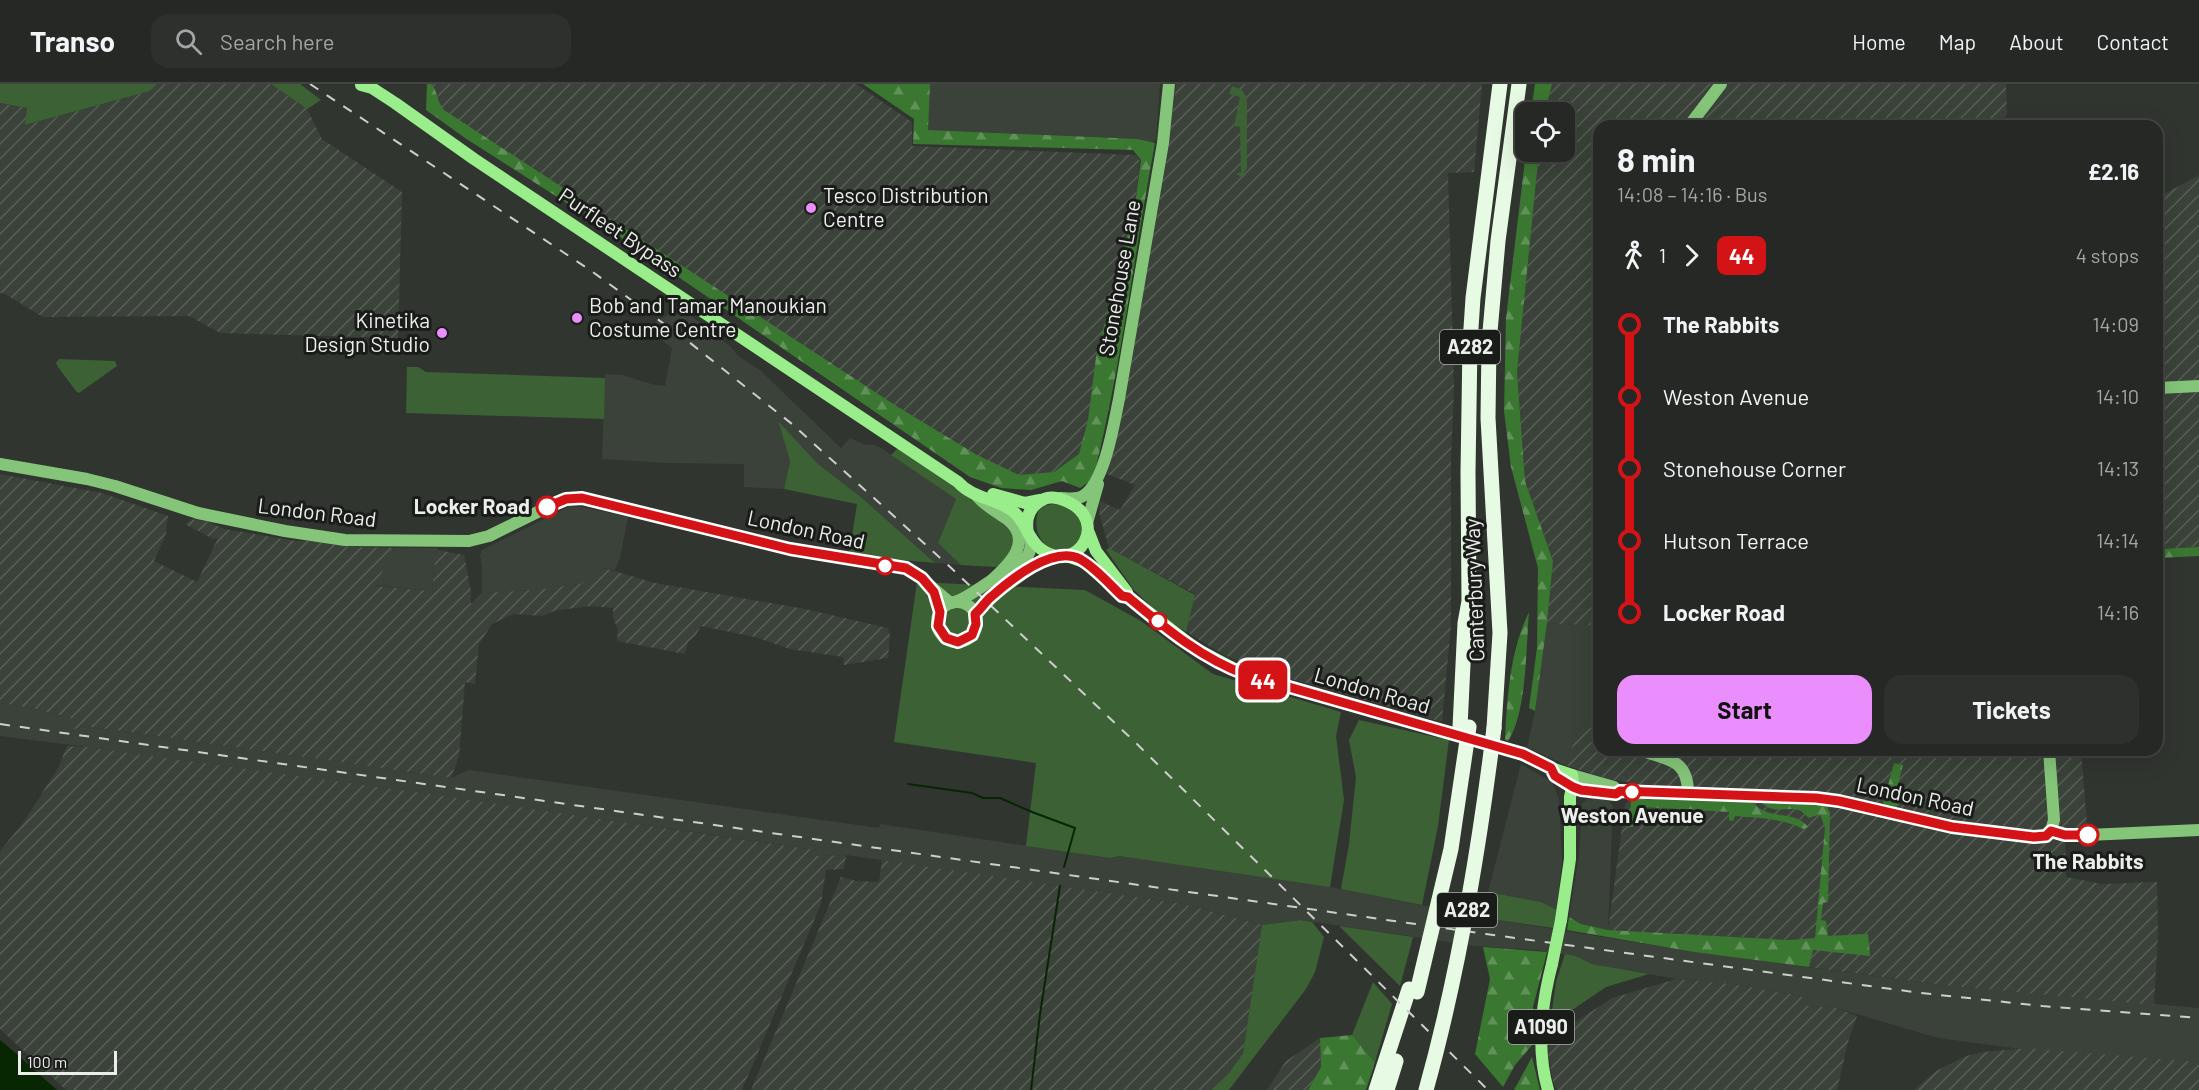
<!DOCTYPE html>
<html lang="en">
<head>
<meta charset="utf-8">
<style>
  :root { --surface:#252824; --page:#2d302c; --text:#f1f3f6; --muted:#a3a6a6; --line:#424441; --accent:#ea8dfd }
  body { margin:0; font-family:Barlow,sans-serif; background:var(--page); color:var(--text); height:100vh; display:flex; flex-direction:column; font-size:22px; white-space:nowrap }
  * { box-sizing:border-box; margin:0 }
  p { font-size:20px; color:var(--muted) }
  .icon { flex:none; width:33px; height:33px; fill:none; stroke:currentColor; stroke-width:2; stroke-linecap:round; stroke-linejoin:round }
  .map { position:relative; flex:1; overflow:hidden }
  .details { position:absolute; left:1593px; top:36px; width:570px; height:636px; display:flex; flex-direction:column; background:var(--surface); border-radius:18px; box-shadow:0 6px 24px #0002,0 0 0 2px var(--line) }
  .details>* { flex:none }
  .badge { padding:0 12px; border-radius:9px; font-size:21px; line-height:39px }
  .buttons { position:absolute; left:1515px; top:18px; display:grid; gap:12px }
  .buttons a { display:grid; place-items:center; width:60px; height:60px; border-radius:12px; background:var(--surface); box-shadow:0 6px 24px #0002,0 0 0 2px var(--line); font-size:30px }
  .scale { position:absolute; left:18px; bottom:15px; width:99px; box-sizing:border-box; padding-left:6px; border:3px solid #ebeeeb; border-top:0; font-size:16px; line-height:21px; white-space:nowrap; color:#ebeeeb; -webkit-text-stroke:4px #1a1c1a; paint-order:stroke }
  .map>.badge { position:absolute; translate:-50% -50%; box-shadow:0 0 0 3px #fff }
  .legs { display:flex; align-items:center; gap:9px; height:66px; padding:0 24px; font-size:20px }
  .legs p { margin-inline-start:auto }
  .headline { display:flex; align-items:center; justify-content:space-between; height:102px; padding:0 24px }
  h1 { font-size:33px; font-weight:700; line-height:45px }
  .primary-button { display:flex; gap:12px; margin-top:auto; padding:12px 24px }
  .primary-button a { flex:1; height:69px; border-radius:18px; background:var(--accent); color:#111; font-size:24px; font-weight:700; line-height:69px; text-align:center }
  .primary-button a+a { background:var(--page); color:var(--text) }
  ul { padding:0 24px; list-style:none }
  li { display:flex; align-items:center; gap:21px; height:72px; font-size:22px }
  li i { display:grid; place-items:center; width:9px; height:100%; margin:0 8px; background:currentColor }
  li i::after { content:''; width:15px; height:15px; margin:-8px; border:4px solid; border-radius:50%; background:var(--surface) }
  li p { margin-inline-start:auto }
  li:first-child i { background:linear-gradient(#0000 50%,currentColor 0) }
  li:last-child i { background:linear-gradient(currentColor 50%,#0000 0) }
  header { display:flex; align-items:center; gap:36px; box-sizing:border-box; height:84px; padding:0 30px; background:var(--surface); border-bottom:2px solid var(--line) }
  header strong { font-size:28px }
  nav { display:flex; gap:33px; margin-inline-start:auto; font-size:21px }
  .search { width:420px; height:54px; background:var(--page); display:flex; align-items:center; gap:15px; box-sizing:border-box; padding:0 21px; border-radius:18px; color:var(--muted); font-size:22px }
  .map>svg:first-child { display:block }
  .built { fill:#3a4239 }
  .industrial { fill:url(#industrial-furrows) }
  .green { fill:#3b6135 }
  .forest { fill:url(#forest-firs) }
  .water { fill:#072702 }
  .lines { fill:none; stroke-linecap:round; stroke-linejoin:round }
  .stream { stroke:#072702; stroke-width:2 }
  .secondary { stroke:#84c579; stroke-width:12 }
  .primary { stroke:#99ed8a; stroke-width:12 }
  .highway { stroke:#e7fae3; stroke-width:15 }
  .rail { stroke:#cccfcc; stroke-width:2; stroke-dasharray:10 10; stroke-linecap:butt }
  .primary-bridge { stroke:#99ed8a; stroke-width:12 }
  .highway-bridge { stroke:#e7fae3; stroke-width:15 }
  .line-1-casing { stroke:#fff; stroke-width:14 }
  .line-1 { stroke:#d41317; stroke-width:9 }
  .poi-dot { fill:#ea8dfd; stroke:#1a1c1a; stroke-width:2 }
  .stop-1-dot { fill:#fff; stroke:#d41317; stroke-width:3 }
  .labels { text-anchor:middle; stroke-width:6; stroke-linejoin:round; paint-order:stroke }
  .shield { fill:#1a1c1a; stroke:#acafac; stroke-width:1.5 }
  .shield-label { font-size:20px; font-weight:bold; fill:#ebeeeb }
  .poi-label { font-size:21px; fill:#ebeeeb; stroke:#1a1c1a; text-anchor:start }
  .street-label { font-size:21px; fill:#ebeeeb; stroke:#1a1c1a }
  .stop-label { font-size:21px; font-weight:bold; fill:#ebeeeb; stroke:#1a1c1a }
</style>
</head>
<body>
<header>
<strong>Transo</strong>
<div class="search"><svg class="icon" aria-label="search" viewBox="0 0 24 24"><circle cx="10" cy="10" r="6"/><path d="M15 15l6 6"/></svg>Search here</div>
<nav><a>Home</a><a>Map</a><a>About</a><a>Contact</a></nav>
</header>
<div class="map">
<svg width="2199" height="1006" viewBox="0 0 2199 1006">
  <defs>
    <pattern id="industrial-furrows" width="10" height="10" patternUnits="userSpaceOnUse" patternTransform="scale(1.5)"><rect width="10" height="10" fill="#3a4239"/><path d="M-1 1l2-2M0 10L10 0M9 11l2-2" fill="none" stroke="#575e56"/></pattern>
    <pattern id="forest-firs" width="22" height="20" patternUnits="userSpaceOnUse" patternTransform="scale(1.5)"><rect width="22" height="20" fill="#3a7730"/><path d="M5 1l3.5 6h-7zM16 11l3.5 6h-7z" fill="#609158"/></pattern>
  </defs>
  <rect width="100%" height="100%" fill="#313530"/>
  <g class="built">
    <path d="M922,0H1160L1156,56L1147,62L922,54Z"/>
    <path d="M680,223L731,263L737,271L760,286L841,364L850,354L865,361H874L883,365L956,415L938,459L961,481L935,479L862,414L817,379L778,338L790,377L784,405L744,403V380L666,379L602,375L605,290L622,291L655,301L665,302L672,264L646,244Z"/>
    <path d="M570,422L582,423L628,433L620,474L615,486L604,484L581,500L533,506L482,509V482L480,471L482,466Z"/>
    <path d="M394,464H436L432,507L374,501Z"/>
    <path d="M1547,539L1599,542V646L1581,640L1565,681L1527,663L1535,627Z"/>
    <path d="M0,619L31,624L75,635L74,645L87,643L115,646L451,694L469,686L879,744L880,740L1110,774L1119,772L1306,798L1480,833L1694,868L1942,901L2199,924V978L2013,964L1938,954L1836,924L1800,921L1802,912L1733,900L1676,895L1592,880L1576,872L1536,866L1475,862L1301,836L1262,841L1184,820L846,771L817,772L816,766L673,745L86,663L0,652Z"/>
    <path d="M1521,680L1552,698L1559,715L1562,775L1557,826L1541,818L1488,808Z"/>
    <path d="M1591,713L1608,716L1613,722L1608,846L1581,840L1569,833L1579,772L1582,719Z"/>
  </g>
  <g class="industrial">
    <path d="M157,0H271L307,25L322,55L402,108L398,254L220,249L189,232L43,233L5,210L0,209V19L27,24L26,41L150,7Z"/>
    <path d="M429,0H856L912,38V62L1136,71L1140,77L1137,106L1096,313L1077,388L1000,395L435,27Z"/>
    <path d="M1176,0H1482L1474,88L1448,89L1454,303L1451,374V541L1442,638L1274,590L1226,572L1186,548L1195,510L1109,464L1099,428L1100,417L1120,426L1135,401L1107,390L1120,339L1166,79Z"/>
    <path d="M1552,0H2006L2007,30L1998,42H1599V542L1547,539L1553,477L1525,397L1517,288L1539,68H1564V28H1545Z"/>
    <path d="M2199,91V463L2157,465V114Z"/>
    <path d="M0,390L102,409L168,432L166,450L154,477L197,498L218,454L213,455L185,440L192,435L209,438L224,445L296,457H311L352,463L394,464L375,502L432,507L436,464L438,466L464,471L471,507V520L482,509L533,506L580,500L604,484L655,499L805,525L888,544L890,552L888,574L844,581L843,573L790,565L755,553L701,542L696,551L688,558L685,570L617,557L618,547L613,533V524L589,522L554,527L543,532L513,530L492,540L479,560L475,600L465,598L459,672L451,694L115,646L88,643L74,645V643H72L75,635L31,624L0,619Z"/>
    <path d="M1581,640L1599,646V666H2081L2088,751H2065L2066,793L2102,800L2157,798L2158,850L2154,921L1942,901L1809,883L1815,854L1789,856L1608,846L1625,721L1634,708L1635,699L1611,696L1565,681Z"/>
    <path d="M67,662L86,663L443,712L816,766L817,772L846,771L844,785L826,786L821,820L742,1006H66L0,945V767L23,739L58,684Z"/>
    <path d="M882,776L1184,820L1262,841L1243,969L1229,989L1211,1006H751L841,793L856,797L879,798Z"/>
    <path d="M1676,895L1733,900L1802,912L1801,921L1836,924L1857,932L1848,958L1837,1006H1557L1553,998L1548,967L1552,953L1612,914Z"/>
    <path d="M1320,954L1321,983L1308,1006H1267L1286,977Z"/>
    <path d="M2026,964L2199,978V1006H1914L1936,987L1966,972L1983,968Z"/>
  </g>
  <g class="green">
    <path d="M0,0H157L150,7L25,41L27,24L0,19Z"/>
    <path d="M271,0H300L321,16L307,25Z"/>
    <path d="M1232,2L1242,6L1247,14V84L1242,93L1236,90L1241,88L1240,43L1234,42L1240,13L1229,10Z"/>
    <path d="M59,275L115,277L117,282L79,309L76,307L58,283L56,279Z"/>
    <path d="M407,283H418L426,288L605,294L604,335L406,329Z"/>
    <path d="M778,337L817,379L862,414L935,479L849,471L857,420L784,405L790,377Z"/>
    <path d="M898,364L1007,437L1017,452L1008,479L996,483L961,481L938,459L956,415L891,371Z"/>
    <path d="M1053,420L1063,421L1082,435L1083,456C1079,459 1073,465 1068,466C1044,471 1030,446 1039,426L1046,421Z"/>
    <path d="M1109,464L1195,511L1186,548L1166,535L1167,532L1159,530L1134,506L1106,466Z"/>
    <path d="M917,498L1085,506L1141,537L1213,590L1341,628L1336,652L1344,716L1330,803L1119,772L1110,774L1026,762L1036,679L894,658Z"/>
    <path d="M1359,636L1449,656L1438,742L1422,821L1341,805L1349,760L1356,693L1349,656Z"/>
    <path d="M1488,808L1541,818L1557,826L1553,844L1484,834Z"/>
    <path d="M1301,836L1312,838L1324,853L1315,888L1306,905L1229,1006H1211L1229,989L1243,969L1262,841Z"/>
    <path d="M1339,842L1413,853L1400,902Z"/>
    <path d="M1565,870L1576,872L1592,880L1649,890L1606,903L1550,941L1556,898Z"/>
    <path d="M1373,898L1392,920L1375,978L1352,951Z"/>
  </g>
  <g class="forest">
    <path d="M427,0H431C438,7 436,16 444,26L898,323L977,371L1019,391L1054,388L1079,370L1088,336L1096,273L1135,121L1141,76L1133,66L913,60L914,35L863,0H930L928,46L1137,55L1155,59C1134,171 1121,284 1093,395L1080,404L1062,397L1031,406L1001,404L970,393L629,159L465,54L426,26Z"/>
    <path d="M1535,0H1552L1545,28H1531Z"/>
    <path d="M1526,68H1539L1517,288L1525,397L1553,477L1547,539L1535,627L1529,624L1537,564L1538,484L1511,383L1504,327L1506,234Z"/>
    <path d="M2199,463V472L2157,474V465Z"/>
    <path d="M1529,528C1526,562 1527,629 1508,657L1505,656C1507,614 1510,566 1529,528Z"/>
    <path d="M1894,679L1903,681L1896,708L1899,721L1896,723L1883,720Z"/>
    <path d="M1636,715L1750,717C1756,721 1760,726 1767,728C1782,733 1798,730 1808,743L1803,745C1781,734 1759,734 1735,732L1733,737L1729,736V728L1643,723V729L1635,735L1633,743H1629L1631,717Z"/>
    <path d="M1761,718L1825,720L1830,728L1828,818L1823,819L1821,836L1826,837L1828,852L1868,850L1870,872L1813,866L1809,883L1694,868L1567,846L1569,833L1581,840L1608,846L1789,856L1815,854L1825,744L1820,730L1809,734C1806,732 1804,729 1801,727C1787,721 1775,732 1761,718Z"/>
    <path d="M1483,863L1547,868L1533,923V960L1515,981L1503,1003L1475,970L1490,895Z"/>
    <path d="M1352,951L1375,978L1366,1006H1308L1321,983L1320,954Z"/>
    <path d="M1532,973L1540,1006H1514Z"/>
  </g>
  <path class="water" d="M0,956L4,959L57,1006H0Z"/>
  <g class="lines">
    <g class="stream">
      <path d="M908,700L972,709L983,714H1000L1032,728L1075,744L1064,783"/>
      <path d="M1031,1006L1040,930L1060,802"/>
    </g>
    <g class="secondary">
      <path d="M1689,42L1721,0"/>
      <path d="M2157,304L2199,302"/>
      <path d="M0,380L87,395L115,402L198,429L285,447L345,456L469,457L489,452L562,416L582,414L790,465L906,484C924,493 935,508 951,519"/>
      <path d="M977,412C985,422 996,427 1007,435C1034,456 1010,480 992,496"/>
      <path d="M1060,414C1067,414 1077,416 1083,412C1105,399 1114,338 1119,315L1163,59L1169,0"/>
      <path d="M1087,439L1098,400"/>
      <path d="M955,518C969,513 979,504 992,496C1008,485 1036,479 1030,454"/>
      <circle cx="957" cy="538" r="20"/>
      <path d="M975,530L993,511L1038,479L1043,476L1060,472"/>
      <path d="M1640,666C1668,676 1688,675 1688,709"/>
      <path d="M2049,666L2054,736L2051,747"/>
      <path d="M1572,691L1614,703"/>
      <path d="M1573,703L1581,706L1616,710L1620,707L1827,715L1952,743L2034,753L2046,752L2051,747L2065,751H2088L2199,746"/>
    </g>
    <g class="primary">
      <path d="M361,1L372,4L395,19L474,75L958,398C973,415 997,414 1014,428C1026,438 1028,456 1041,465C1078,492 1111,436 1066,417C1059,414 1051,412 1044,415C1029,422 1025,434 1028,449"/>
      <path d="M993,410L1025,419L1040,416"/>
      <path d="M1089,449L1096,467L1127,508"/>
      <path d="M1067,472L1084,478L1123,512L1129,513L1195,564L1244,590L1514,667L1551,684L1572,691L1573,699L1570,713V775L1561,836"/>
      <path d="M1548,1006C1536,965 1541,922 1552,880"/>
    </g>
    <g class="highway">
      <path d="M1460,643L1465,539L1469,517L1468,388L1470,259L1473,214L1500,0"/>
      <path d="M1494,644L1500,549L1488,334L1489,259L1498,157L1519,0"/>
      <path d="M1376,1006L1409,905"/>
      <path d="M1387,1006L1396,977"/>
    </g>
    <g class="rail">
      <path d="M310,0L590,186L689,258L792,340L948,481L1137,660L1488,1006"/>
      <path d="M0,640L1486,850L1921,909L2042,922L2199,934"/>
    </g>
    <path class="primary-bridge" d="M1552,880L1561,836"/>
    <g class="highway-bridge">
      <path d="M1417,908L1451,765L1469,643"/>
      <path d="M1426,1006C1459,888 1479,766 1494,644"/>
    </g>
  </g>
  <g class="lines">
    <defs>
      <path id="line-1" d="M547,423L566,415L582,414L790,465L906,484L922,494L934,508L940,528L938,542L946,554L958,558L972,551L976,540L975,530C981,525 985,518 991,513C1010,496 1053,461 1080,475C1096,484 1109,500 1122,512L1128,513C1164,543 1202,575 1247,591L1523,670L1551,684L1555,692L1573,703L1581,706L1616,710L1620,707L1816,714L1839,717L1952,743L2034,753L2046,752L2051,747L2065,751H2088"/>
    </defs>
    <use href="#line-1" class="line-1-casing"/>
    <use href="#line-1" class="line-1"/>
  </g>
  <g class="poi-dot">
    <circle cx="811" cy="124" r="6"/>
    <circle cx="577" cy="234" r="6"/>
    <circle cx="442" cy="249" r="6"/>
  </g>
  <g class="stop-1-dot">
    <circle cx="547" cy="423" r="10"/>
    <circle cx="885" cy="482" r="8"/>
    <circle cx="1158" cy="537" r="8"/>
    <circle cx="1632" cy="708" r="8"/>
    <circle cx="2088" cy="751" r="10"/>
  </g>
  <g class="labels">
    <g class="shield">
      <rect x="1440" y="246" width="60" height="34" rx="4.5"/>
      <rect x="1437" y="809" width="60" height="34" rx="4.5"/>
      <rect x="1508" y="926" width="66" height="34" rx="4.5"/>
    </g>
    <g class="shield-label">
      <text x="1470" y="270">A282</text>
      <text x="1467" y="833">A282</text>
      <text x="1541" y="950">A1090</text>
    </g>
    <g class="poi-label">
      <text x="823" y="119">Tesco Distribution<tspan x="823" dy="24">Centre</tspan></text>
      <text x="589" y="229">Bob and Tamar Manoukian<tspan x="589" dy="24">Costume Centre</tspan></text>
      <text x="430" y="244" text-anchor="end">Kinetika<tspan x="430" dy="24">Design Studio</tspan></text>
    </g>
    <g class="street-label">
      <text transform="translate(620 149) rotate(34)" y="7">Purfleet Bypass</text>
      <text transform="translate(1120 194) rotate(-80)" y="7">Stonehouse Lane</text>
      <text transform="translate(317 429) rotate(7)" y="7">London Road</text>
      <text transform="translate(806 446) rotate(12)" y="7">London Road</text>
      <text transform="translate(1475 506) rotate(-92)" y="7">Canterbury Way</text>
      <text transform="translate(1372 607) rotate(16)" y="7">London Road</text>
      <text transform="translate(1915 713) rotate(12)" y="7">London Road</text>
    </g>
    <g class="stop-label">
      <text x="530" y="430" text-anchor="end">Locker Road</text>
      <text x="1632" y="739">Weston Avenue</text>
      <text x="2088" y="785">The Rabbits</text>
    </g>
  </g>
</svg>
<div class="buttons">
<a><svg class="icon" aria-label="locate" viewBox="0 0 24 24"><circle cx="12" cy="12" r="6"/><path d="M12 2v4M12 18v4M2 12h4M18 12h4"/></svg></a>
</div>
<div class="scale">100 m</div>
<b class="badge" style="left:1263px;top:596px;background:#d41317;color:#fff">44</b>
<section class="details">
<div class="headline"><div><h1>8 min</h1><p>14:08 – 14:16 · Bus</p></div><b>£2.16</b></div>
<div class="legs"><svg class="icon" aria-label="walk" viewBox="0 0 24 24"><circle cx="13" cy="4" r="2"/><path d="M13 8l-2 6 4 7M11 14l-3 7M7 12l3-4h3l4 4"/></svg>1<svg class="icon" aria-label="forward" viewBox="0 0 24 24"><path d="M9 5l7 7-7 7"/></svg><b class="badge" style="background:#d41317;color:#fff">44</b><p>4 stops</p></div>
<ul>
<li><i style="color:#d41317"></i><b>The Rabbits</b><p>14:09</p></li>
<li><i style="color:#d41317"></i><span>Weston Avenue</span><p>14:10</p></li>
<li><i style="color:#d41317"></i><span>Stonehouse Corner</span><p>14:13</p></li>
<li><i style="color:#d41317"></i><span>Hutson Terrace</span><p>14:14</p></li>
<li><i style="color:#d41317"></i><b>Locker Road</b><p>14:16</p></li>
</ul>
<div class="primary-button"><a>Start</a><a>Tickets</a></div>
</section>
</div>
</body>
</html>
